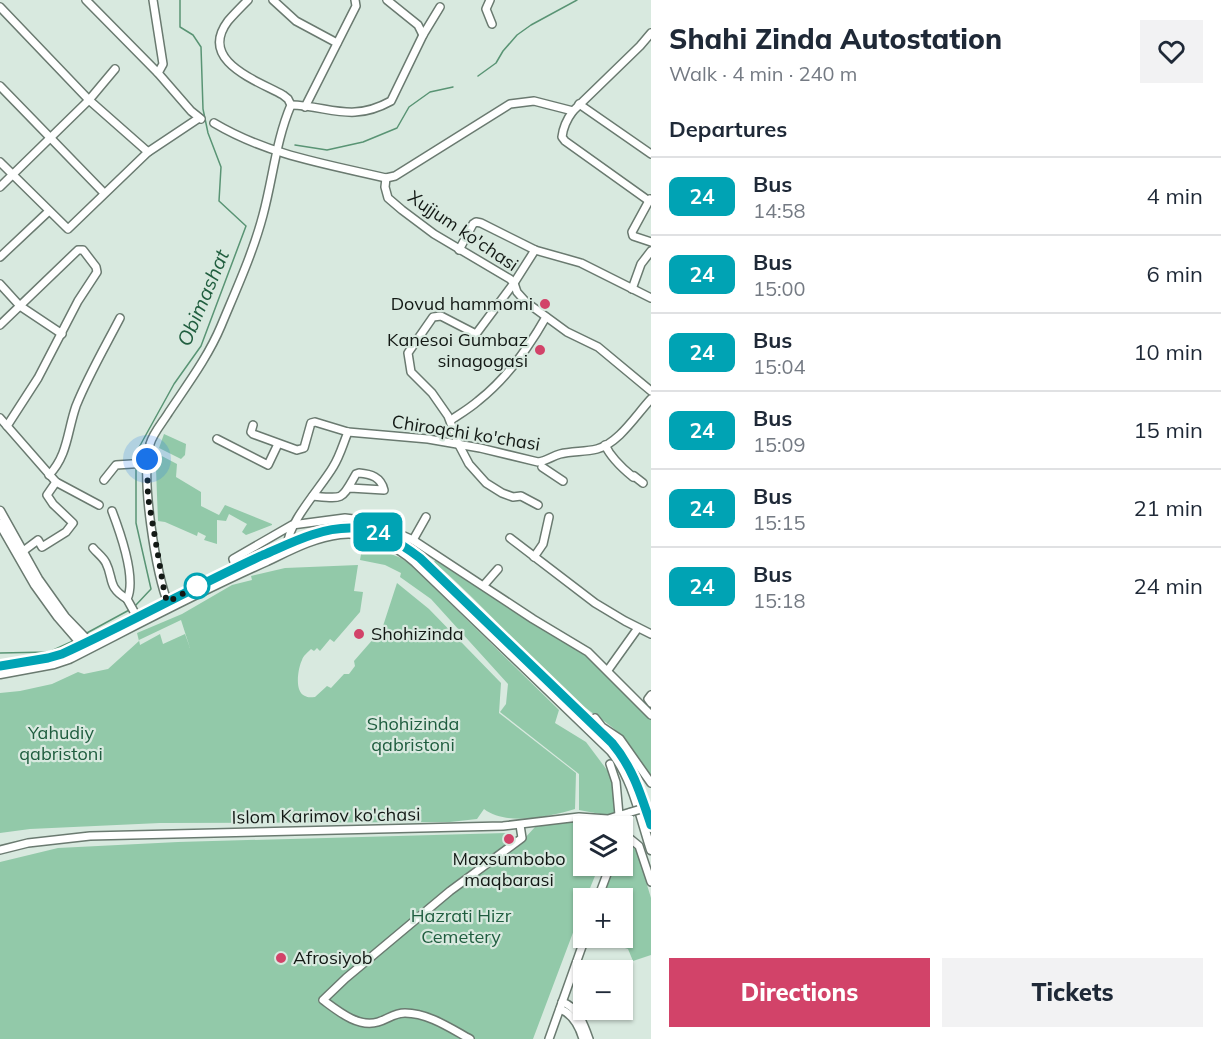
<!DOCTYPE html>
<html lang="en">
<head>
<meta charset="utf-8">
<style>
  :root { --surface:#fff; --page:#f2f2f3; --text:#1f2937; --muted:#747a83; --line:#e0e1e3; --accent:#d24369 }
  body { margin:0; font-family:Mulish,sans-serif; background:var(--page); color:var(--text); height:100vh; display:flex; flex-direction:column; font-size:22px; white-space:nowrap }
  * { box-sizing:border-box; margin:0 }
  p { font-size:20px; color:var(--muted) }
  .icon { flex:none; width:33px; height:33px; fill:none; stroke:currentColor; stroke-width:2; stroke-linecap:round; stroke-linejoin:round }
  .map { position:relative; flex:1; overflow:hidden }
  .side { display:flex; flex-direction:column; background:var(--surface); width:570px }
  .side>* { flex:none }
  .badge { padding:0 12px; border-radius:9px; font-size:21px; line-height:39px }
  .buttons { position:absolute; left:573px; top:816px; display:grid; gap:12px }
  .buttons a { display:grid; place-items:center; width:60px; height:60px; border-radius:0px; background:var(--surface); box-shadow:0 2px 4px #0004; font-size:30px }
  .you { position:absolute; width:30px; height:30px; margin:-15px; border:4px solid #fff; border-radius:50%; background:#1a73e8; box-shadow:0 0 0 9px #1a73e833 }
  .map>.badge { position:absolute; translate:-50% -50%; box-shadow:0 0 0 3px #fff }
  h2 { padding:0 18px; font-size:22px; line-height:54px }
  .round { display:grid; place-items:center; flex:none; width:63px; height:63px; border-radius:0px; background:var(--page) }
  .headline { display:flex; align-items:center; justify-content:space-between; height:102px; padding:0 18px }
  h1 { font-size:28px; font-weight:800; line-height:45px }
  .button { display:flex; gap:12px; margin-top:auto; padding:12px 18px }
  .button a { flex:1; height:69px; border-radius:0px; background:var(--accent); color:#fff; font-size:24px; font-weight:800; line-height:69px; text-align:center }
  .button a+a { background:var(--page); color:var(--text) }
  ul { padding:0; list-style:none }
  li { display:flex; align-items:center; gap:18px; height:78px; padding:0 18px; border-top:2px solid var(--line) }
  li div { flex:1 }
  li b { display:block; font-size:22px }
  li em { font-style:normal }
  li .badge { min-width:66px; font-weight:700; text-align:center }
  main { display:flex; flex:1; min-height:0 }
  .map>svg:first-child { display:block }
  .green { fill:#92c9a9; fill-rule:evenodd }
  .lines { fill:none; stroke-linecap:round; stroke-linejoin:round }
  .stream { stroke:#599474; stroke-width:1.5 }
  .minor-casing { stroke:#6a7a70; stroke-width:10 }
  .major-casing { stroke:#6a7a70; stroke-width:11 }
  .minor { stroke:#fff; stroke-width:7 }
  .major { stroke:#fff; stroke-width:8 }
  .minor-bridge-casing { stroke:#6a7a70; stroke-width:10; stroke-linecap:butt }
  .minor-bridge { stroke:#fff; stroke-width:7 }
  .line-casing { stroke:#fff; stroke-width:14 }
  .line { stroke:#00a3b4; stroke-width:9 }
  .walk { stroke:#131915; stroke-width:6; stroke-dasharray:0 10.8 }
  .poi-dot { fill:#d24369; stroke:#d8e9df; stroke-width:2 }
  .stop-dot { fill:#fff; stroke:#00a3b4; stroke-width:3 }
  .labels { text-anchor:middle; stroke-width:4.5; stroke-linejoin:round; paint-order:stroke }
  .street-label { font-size:18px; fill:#131915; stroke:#d8e9df }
  .poi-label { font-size:18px; fill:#131915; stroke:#d8e9df; text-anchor:end }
  .park-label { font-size:18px; fill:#1f5d3f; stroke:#d8e9df }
  .water-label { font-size:20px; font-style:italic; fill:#205e3f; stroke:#d8e9df }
</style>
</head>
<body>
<main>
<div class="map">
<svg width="651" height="1039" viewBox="0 0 651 1039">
  <rect width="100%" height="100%" fill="#d8e9df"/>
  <g class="green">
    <path d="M164,434L186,444L185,455L181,459L159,448Z"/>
    <path d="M158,454L177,464L176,477L201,492V506L219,515L225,505L272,524V525L246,535L242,532L247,524L229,514L226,521L217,520V544L204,540L206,536L198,532L197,536L165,522L158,521L156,469Z"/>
    <path d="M363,543L401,558L412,566L559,710L555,723L586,742L610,774L613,781L616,812L611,816L579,810V774L500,712L506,704L508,684L431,599L400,577L401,573L385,565L360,560Z"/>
    <path d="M438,556L584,652L651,718V776C641,765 635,750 625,739C608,721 585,710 567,693C522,650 481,603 434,562Z"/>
    <path d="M358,565L354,591L363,592L360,612L334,642L330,639L320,651L317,648L314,651L311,649C308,652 303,656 302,660C298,668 294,692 305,696C308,698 312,697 315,697L327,686L331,688L344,674H349L355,666L354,661L382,629L397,583L429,609L501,683L499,713L576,773L575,809C549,817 506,826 484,809L477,819L450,822L160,823L30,829L0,833V693L20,691L52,684L78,672L84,674L108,669L139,641L137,633L182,614L232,585L252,580L251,576L285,568ZM181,620L190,648L185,634L163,644L160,634L140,645L139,640Z"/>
    <path d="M574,820L609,824L610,826H584V866H599L586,898H584L583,906L533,1039H0V862L58,848L178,842L506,833L524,839L535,827Z"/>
    <path d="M627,844L633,847L637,852L651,898V955L633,961L628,949L594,938H622V898H602L613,866H622L623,845Z"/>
  </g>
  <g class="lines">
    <g class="stream">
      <path d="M478,76L496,63L503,51L517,35L531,25L577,0"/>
      <path d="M295,145L327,150L363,142L397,128L409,107L430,92L453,87"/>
      <path d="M136,461L137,451L174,384L201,346L246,226L219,201L221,167L208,133L203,109L201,47L193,35L180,27V0"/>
      <path d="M135,606L151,589L136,523V466"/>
      <path d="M85,634L131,609"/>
      <path d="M0,653L49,652L73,641"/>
    </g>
    <defs>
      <g id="minor">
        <path d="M86,0L158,73L191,111L201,119"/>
        <path d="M153,0L163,64L158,73"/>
        <path d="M273,0L296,21L337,43"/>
        <path d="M387,0L418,25L423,35"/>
        <path d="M490,0L486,9L492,24"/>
        <path d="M0,7L89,100L148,152"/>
        <path d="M0,86L104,193"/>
        <path d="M579,104L651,154"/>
        <path d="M291,105C330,106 351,123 391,101L423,35L440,7"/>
        <path d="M305,107L356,6L355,0"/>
        <path d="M573,111C567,119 563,128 562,137L565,141L649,201"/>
        <path d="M214,123C268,155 326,164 386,178L395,176L510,104L534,101L573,111L640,46L651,33"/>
        <path d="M0,162L68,229L148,152L199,118"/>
        <path d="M386,178L385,187L388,198L402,210L434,234L510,279L514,283L517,292L526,302L567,332L598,347L651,391"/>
        <path d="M0,187L89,100L115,69"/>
        <path d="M650,199L632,232L633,236L651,242"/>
        <path d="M459,250L473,224L476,222L481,223L535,250L581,263L651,298"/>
        <path d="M535,250L514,283L476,334L441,316L433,317L408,353L411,372L432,393L448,416L459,445L469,464L486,483L502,493L513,497L521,496L538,505"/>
        <path d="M0,257L49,211"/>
        <path d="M0,284L20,306L62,334"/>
        <path d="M632,289L641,264L651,251"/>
        <path d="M0,325L78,250H83L96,267L97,272L78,301L38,378L7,426"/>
        <path d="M0,418L56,482L99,505"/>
        <path d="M451,420C460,414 470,408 478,401C506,379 529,347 546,317"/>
        <path d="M253,425L251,432L253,434L297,450L304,448L311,423L315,422L348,432L428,439L480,448L538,462C547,461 552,456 560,454C572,451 585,452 597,449C619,443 636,415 651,399"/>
        <path d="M217,439L268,465L278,444"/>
        <path d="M605,445C611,458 622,468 633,477L634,476L643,483"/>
        <path d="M542,467L563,481"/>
        <path d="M49,475C68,455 67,432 76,406C88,376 105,347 120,318"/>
        <path d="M104,480L116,465L147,463"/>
        <path d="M313,496C345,499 341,500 356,474L359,473C371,474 381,477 384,490L350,488"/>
        <path d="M112,511C120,532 137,579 127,599L137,617"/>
        <path d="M510,538L595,603L625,621L651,634"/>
        <path d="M413,540L426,517"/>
        <path d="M288,544C287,524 322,486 333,467C340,456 343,444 348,432"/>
        <path d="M93,548C97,553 103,557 106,563C114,579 107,587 127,599"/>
        <path d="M22,552L38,540L42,547L66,532L73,523L53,504L47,495L56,482"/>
        <path d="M534,557L543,544L549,517"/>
        <path d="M236,567L233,559L292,525L345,518L362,520L377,524L413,540L533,619L588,652L651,715"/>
        <path d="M484,585L498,569"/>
        <path d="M169,606C156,574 140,477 150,444C153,433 163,422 169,412C187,385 208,357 221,326C236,290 253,253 263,215C273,178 276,140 291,105L288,99L283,95C256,80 198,61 228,21C234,14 241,7 248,0"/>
        <path d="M608,670L638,628"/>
        <path d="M651,695L648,699L651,703"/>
        <path d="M595,718L602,727L620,739L651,783"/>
        <path d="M610,764L616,782L620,826"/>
        <path d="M622,832L639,846L651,882"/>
        <path d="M0,850L28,843L90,836L503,826L579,817L608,819L631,812"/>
        <path d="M598,898L610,866"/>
        <path d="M562,1002C578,1007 584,1025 589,1039"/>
        <path d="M560,1009C573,1014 579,1025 583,1039"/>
        <path d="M470,1039C450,1028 428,1013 405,1013C394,1013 388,1019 378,1022C358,1028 338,1011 323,1000L346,978L450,891L522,838L520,825"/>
        <path d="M549,1039L585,938"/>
      </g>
      <g id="major">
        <path d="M0,511L38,579L65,617L91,644"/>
        <path d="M0,524L35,585L58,617L84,647"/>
        <path d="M0,666L48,658L62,654L236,567L288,544L324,531L359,528L375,531L392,539L420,558L557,690"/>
        <path d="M0,674L54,664L69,659C134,626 199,591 267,561C290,550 314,537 340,534C368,531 394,544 415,562L611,751C633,779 640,816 651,850"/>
        <path d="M567,699C585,717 608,734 623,756C637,777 644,801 651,825"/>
      </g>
    </defs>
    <use href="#minor" class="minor-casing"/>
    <use href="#major" class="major-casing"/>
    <use href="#minor" class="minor"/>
    <use href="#major" class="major"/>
    <defs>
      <path id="minor-bridge" d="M631,812L651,806"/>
    </defs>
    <use href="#minor-bridge" class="minor-bridge-casing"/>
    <use href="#minor-bridge" class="minor-bridge"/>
  </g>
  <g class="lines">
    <defs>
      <path id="line" d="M0,666L48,658L62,654C130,623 195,586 263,555C291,543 319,528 350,528C377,528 399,542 420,558L612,743C633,768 641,795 651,825"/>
    </defs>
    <use href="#line" class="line-casing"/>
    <use href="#line" class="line"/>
    <path class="walk" d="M147,459L148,497L165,596L168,602L197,586"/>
  </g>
  <g class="poi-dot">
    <circle cx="545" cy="304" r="6"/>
    <circle cx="540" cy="350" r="6"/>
    <circle cx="359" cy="634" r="6"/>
    <circle cx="509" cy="839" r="6"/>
    <circle cx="281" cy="958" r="6"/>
  </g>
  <circle class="stop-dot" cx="197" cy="586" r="12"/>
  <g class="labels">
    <g class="street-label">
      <text transform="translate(463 231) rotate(34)" y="6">Xujjum ko'chasi</text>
      <text transform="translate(466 433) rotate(9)" y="6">Chiroqchi ko'chasi</text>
      <text transform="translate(326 816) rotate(-1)" y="6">Islom Karimov ko'chasi</text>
    </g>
    <g class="poi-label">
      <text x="533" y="310">Dovud hammomi</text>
      <text x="528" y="346">Kanesoi Gumbaz<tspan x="528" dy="21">sinagogasi</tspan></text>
      <text x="371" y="640" text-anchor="start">Shohizinda</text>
      <text x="509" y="865" text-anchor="middle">Maxsumbobo<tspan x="509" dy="21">maqbarasi</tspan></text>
      <text x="293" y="964" text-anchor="start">Afrosiyob</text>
    </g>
    <g class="park-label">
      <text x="413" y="730">Shohizinda<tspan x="413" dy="21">qabristoni</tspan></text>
      <text x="61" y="739">Yahudiy<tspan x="61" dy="21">qabristoni</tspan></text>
      <text x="461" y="922">Hazrati Hizr<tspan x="461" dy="21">Cemetery</tspan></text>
    </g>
    <g class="water-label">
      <text transform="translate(203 298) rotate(-67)" y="7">Obimashat</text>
    </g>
  </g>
</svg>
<div class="buttons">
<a><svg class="icon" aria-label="layers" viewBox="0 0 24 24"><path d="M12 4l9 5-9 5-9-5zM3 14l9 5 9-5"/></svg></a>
<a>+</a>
<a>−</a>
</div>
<div class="you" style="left:147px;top:459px"></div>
<b class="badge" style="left:378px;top:532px;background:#00a3b4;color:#fff">24</b>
</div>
<section class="side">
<div class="headline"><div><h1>Shahi Zinda Autostation</h1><p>Walk · 4 min · 240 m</p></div><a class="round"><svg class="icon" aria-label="heart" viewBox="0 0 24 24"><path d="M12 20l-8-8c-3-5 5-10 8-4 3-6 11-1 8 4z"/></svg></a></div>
<h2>Departures</h2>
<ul>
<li><span class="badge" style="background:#00a3b4;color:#fff">24</span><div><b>Bus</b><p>14:58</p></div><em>4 min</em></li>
<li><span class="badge" style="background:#00a3b4;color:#fff">24</span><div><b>Bus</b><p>15:00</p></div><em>6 min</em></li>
<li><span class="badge" style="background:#00a3b4;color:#fff">24</span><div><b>Bus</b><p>15:04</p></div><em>10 min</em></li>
<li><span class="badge" style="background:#00a3b4;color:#fff">24</span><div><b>Bus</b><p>15:09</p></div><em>15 min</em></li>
<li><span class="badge" style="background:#00a3b4;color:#fff">24</span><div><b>Bus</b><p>15:15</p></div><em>21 min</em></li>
<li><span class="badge" style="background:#00a3b4;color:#fff">24</span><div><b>Bus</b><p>15:18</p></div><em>24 min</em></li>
</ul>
<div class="button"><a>Directions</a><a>Tickets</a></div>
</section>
</main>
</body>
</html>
